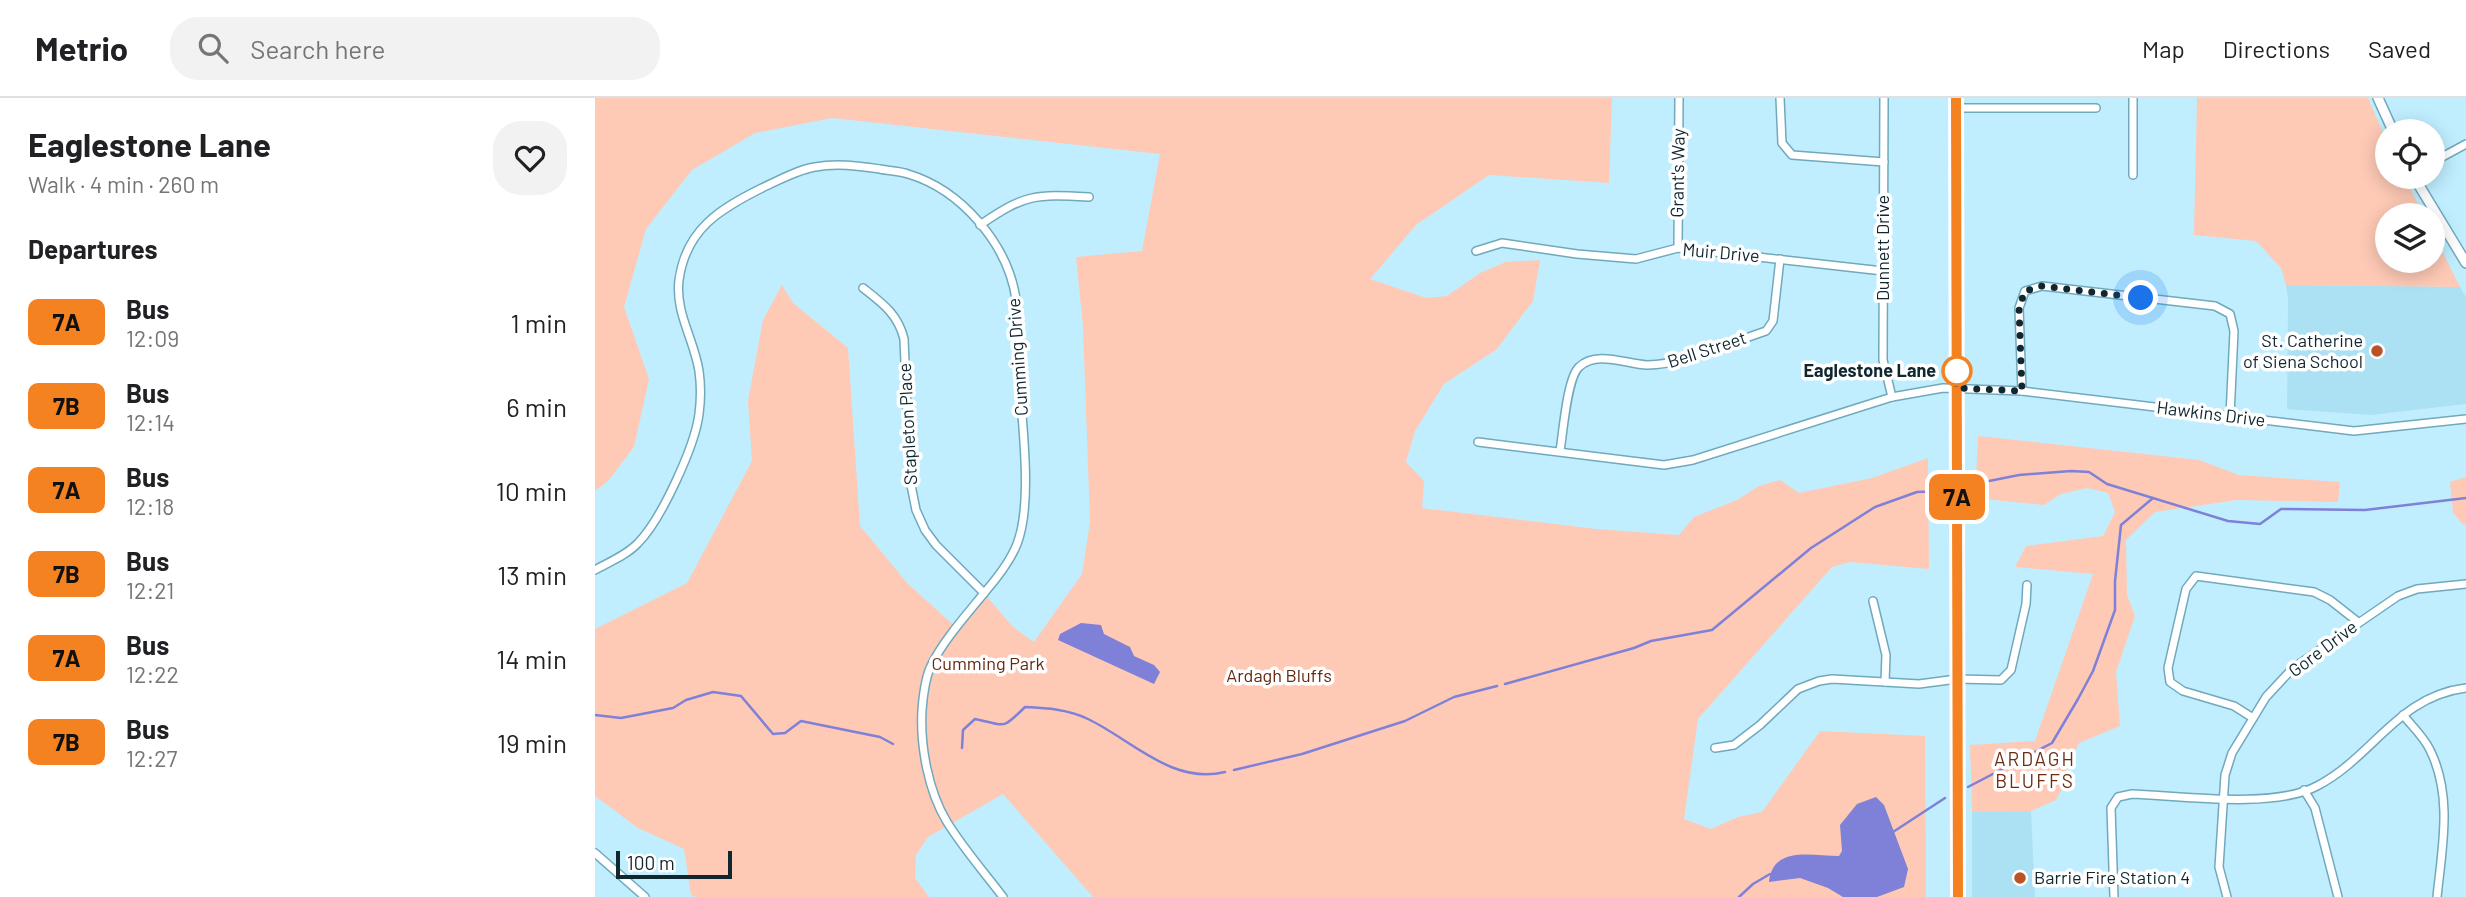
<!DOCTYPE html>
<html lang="en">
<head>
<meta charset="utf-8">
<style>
  :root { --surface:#fff; --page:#f2f2f2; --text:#202124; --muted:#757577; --line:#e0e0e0 }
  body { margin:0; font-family:Barlow,sans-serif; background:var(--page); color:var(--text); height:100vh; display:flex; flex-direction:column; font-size:26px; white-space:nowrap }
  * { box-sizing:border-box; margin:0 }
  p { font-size:23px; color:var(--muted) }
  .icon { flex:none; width:38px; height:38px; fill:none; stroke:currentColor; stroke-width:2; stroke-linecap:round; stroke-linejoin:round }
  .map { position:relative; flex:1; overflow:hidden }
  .sheet { display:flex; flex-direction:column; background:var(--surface); width:595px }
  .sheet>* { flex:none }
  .badge { padding:0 14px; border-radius:10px; font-size:24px; line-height:46px }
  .fabs { position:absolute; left:1780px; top:21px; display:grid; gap:14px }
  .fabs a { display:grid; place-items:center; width:70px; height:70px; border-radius:50%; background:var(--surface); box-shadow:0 4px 18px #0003; font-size:35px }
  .scale { position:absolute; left:21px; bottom:18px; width:116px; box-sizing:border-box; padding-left:7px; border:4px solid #10272f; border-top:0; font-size:19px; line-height:24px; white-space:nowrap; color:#10272f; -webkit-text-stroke:5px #fff; paint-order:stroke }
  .you { position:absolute; width:35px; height:35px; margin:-18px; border:5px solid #fff; border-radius:50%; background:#1a73e8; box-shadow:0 0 0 10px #1a73e833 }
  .map>.badge { position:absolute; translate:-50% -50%; box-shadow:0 0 0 4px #fff }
  h2 { padding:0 28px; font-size:26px; line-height:63px }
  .round { display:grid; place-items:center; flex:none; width:74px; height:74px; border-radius:28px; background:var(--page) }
  .summary { display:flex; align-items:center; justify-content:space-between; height:119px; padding:0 28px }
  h1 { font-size:33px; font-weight:700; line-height:52px }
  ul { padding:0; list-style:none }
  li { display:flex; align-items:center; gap:21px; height:84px; padding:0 28px }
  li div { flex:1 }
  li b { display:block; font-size:26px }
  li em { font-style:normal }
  li .badge { min-width:77px; font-weight:700; text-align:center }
  header { display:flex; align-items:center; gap:42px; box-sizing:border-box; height:98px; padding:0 35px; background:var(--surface); border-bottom:2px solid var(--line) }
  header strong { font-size:33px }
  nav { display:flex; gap:38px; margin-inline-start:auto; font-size:24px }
  .search { width:490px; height:63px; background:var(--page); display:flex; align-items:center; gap:18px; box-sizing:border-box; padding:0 24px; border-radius:28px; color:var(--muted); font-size:26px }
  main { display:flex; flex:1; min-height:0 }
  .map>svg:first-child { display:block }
  .built { fill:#ace1f4 }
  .green { fill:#fecab6 }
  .water { fill:#7f80d7 }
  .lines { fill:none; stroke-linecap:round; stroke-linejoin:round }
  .stream { stroke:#7f80d7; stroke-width:2.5 }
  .minor-casing { stroke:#70a9bc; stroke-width:10 }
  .tertiary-casing { stroke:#70a9bc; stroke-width:12 }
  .minor { stroke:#fff; stroke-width:7 }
  .tertiary { stroke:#fff; stroke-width:9 }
  .line-casing { stroke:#fff; stroke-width:16 }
  .line { stroke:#f58220; stroke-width:10 }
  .walk { stroke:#10272f; stroke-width:7; stroke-dasharray:0 12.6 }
  .poi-dot { fill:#b95328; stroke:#fff; stroke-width:2.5 }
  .stop-dot { fill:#fff; stroke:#f58220; stroke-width:3.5 }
  .labels { text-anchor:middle; stroke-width:7; stroke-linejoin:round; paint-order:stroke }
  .street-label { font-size:18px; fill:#10272f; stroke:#fff }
  .poi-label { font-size:18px; fill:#10272f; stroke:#fff; text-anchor:end }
  .stop-label { font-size:18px; font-weight:bold; fill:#10272f; stroke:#fff; text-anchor:end }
  .park-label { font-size:18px; fill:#65280e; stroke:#fff }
  .neighbourhood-label { font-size:19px; letter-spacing:2px; fill:#6d2c11; stroke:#fff }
</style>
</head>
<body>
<header>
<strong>Metrio</strong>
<div class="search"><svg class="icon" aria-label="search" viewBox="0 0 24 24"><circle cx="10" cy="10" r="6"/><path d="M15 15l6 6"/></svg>Search here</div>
<nav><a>Map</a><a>Directions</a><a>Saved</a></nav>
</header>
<main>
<section class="sheet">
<div class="summary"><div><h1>Eaglestone Lane</h1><p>Walk · 4 min · 260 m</p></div><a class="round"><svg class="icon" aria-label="heart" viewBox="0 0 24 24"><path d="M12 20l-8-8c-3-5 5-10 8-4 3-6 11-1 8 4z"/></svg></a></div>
<h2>Departures</h2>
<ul>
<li><span class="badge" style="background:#f58220;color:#111">7A</span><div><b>Bus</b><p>12:09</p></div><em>1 min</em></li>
<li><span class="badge" style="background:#f58220;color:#111">7B</span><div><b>Bus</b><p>12:14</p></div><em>6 min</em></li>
<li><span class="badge" style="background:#f58220;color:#111">7A</span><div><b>Bus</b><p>12:18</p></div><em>10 min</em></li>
<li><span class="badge" style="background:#f58220;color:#111">7B</span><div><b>Bus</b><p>12:21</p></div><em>13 min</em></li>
<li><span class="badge" style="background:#f58220;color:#111">7A</span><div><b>Bus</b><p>12:22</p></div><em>14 min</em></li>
<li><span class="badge" style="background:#f58220;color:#111">7B</span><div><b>Bus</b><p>12:27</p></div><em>19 min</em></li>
</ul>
</section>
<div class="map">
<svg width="1871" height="799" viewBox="0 0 1871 799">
  <rect width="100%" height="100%" fill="#c0eeff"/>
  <g class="built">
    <path d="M1691,187L1865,189L1871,199V306L1776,317L1692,311L1693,201Z"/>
    <path d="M1436,713L1440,799H1377V714Z"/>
  </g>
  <g class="green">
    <path d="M0,0H1017L1014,85L894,77L821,127L775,181L831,200L852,198L885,175L911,164L945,162L938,203L902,251L849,286L820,333L811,364L829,383L827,410L1001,431L1084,437L1099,419L1142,402L1164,388L1185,382L1204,395L1277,380L1333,360L1334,471L1255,464L1237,469L1103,621L1089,721L1116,731L1143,719L1167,714L1225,633L1330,638L1331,799H498L408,696L333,739L321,757L320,780L334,799H101L96,797L89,751L43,730L0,698V531L92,485L157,363L153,303L168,222L187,187L198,205L253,250L265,428L313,486L362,530L389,495L418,529L439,544L487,476L495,424L488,229L481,159L547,153L565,56L237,20L160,35L97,72L51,131L29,209L54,281L39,349L13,383L0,393Z"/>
    <path d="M1602,0H1773L1792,44V79H1809L1829,117H1792V163H1838V135L1865,189L1691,187L1686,170L1661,143L1599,137Z"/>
    <path d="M1383,338L1604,362L1644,377L1745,384L1743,404L1642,402L1560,414L1531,442L1532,497L1540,518L1521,574L1525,628L1484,645L1474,666L1467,691L1461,702L1436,713L1377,714L1375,647L1440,643L1498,476L1420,469L1431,448L1508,438L1520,414L1513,395L1492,390L1466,396L1449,407L1380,400Z"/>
    <path d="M1871,379V427L1868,426L1858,415L1855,384Z"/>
  </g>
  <g class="water">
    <path d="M486,525L506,527L509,536L535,549L539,558L559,567L565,574L559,586L463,542L465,536Z"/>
    <path d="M1281,699L1289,707L1313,771L1309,789L1282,799H1248L1233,790L1205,780L1174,784C1178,747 1217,758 1244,758L1247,753L1245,727L1262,706Z"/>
  </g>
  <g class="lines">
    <g class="stream">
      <path d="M1384,385L1424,377L1476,373L1494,374L1512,386L1633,423L1665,426L1686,411L1770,412L1871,400"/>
      <path d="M910,586L1039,550L1056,543L1117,532L1216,450L1280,409L1322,394L1349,393"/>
      <path d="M0,617L26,620L78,610L91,602L118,594L146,598L178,636L190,635L206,623L285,639L298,646"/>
      <path d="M367,650L368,632L380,621C411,627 406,633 430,609C451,610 473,611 493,621C537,642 577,687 630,674"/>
      <path d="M639,672L707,656L810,623L859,599L902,588"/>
      <path d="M1373,689L1457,645L1483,601L1498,573L1520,512V483L1526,427L1558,400"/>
      <path d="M1298,734L1350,700"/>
      <path d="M1144,799L1158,786L1175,776"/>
    </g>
    <defs>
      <g id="minor">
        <path d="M1185,0L1187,45L1197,57L1289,64"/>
        <path d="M1289,0L1288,262L1297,299"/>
        <path d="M1361,10H1501"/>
        <path d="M1838,64L1871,46"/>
        <path d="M1538,77V0"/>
        <path d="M385,127C430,96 440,96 494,99"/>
        <path d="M1083,150L1084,0"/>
        <path d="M881,153L907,145L982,156L1041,161L1083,150L1288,173"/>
        <path d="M268,190C287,205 303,216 309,241L315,382L321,412L330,432L341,447L389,495"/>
        <path d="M1427,293L1424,210L1430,193L1447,188L1620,208L1635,216L1639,233L1635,318"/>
        <path d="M883,344L1069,367L1098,362L1297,299L1348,290L1427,293L1759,333L1871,321"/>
        <path d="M965,353C968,335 972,280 984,269C1001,252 1031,266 1052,267C1087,267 1137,244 1171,233L1178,223L1185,161"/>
        <path d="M0,472C14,464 32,457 43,445C66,422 100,348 104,316C106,301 106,287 104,273C99,241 80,215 84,182C91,131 125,111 167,90C184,82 202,72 220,69C242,65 263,68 285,71C294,73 305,73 313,76C367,92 413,147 421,201C426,239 425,279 427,317C430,353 435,413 422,446C415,464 403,479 390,494C373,515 346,545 335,570C330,582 328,599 327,612C325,647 333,693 352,724C368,750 389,774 408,799"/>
        <path d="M1278,503L1291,557L1290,584"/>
        <path d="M1808,617C1817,628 1829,639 1835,652C1858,698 1847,750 1842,799"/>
        <path d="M1658,620L1639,608L1588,593L1575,584L1573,570L1591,491L1601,478L1719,494L1735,502L1763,524"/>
        <path d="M1120,650L1139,647L1165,627L1203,591L1224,583L1237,581L1324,586L1362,581L1406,582L1416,572L1431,506L1432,487"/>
        <path d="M1709,692L1720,710L1743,799"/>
        <path d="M0,755L50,799"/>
        <path d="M1519,799L1516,710L1523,699L1537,696C1586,698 1679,711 1722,688C1778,659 1803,598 1871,590"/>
        <path d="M1632,799L1624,769L1630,677L1637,655L1671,599L1698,570L1803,498L1822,491L1871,486"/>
      </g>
      <g id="tertiary">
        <path d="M1361,0L1363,799"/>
        <path d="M1783,0L1798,33"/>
        <path d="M1819,79L1871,165"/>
      </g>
    </defs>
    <use href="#minor" class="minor-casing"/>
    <use href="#tertiary" class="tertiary-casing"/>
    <use href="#minor" class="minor"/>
    <use href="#tertiary" class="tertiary"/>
  </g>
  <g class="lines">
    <defs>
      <path id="line" d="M1361,0L1363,799"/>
    </defs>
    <use href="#line" class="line-casing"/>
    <use href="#line" class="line"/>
    <path class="walk" d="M1362,273L1361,290L1427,293L1424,210L1430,193L1447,188L1546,200"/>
  </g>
  <g class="poi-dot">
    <circle cx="1782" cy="253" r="7"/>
    <circle cx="1425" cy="780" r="7"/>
  </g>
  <circle class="stop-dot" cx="1362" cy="273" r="14"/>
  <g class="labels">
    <g class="street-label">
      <text transform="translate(1083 75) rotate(-89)" y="6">Grant's Way</text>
      <text transform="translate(1288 150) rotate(-90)" y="6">Dunnett Drive</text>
      <text transform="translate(1126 155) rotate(5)" y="6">Muir Drive</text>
      <text transform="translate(1112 252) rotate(-18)" y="6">Bell Street</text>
      <text transform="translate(423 259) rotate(-94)" y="6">Cumming Drive</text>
      <text transform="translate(1616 316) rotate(7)" y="6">Hawkins Drive</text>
      <text transform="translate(313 326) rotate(-93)" y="6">Stapleton Place</text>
      <text transform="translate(1728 551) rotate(-37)" y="6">Gore Drive</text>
    </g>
    <g class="poi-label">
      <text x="1768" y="249">St. Catherine<tspan x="1768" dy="21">of Siena School</tspan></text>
      <text x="1439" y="786" text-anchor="start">Barrie Fire Station 4</text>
    </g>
    <g class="stop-label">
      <text x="1341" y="279">Eaglestone Lane</text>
    </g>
    <g class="park-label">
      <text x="393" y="572">Cumming Park</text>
      <text x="684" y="584">Ardagh Bluffs</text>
    </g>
    <g class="neighbourhood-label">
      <text x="1440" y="668">ARDAGH<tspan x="1440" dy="22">BLUFFS</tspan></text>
    </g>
  </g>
</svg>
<div class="fabs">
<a><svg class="icon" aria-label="locate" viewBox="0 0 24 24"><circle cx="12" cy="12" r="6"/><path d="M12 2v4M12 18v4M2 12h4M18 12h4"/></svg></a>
<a><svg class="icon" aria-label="layers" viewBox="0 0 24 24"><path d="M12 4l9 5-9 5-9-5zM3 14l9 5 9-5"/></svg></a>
</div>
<div class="scale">100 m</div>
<div class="you" style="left:1546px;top:200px"></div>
<b class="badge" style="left:1362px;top:399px;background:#f58220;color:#111">7A</b>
</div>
</main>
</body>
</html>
